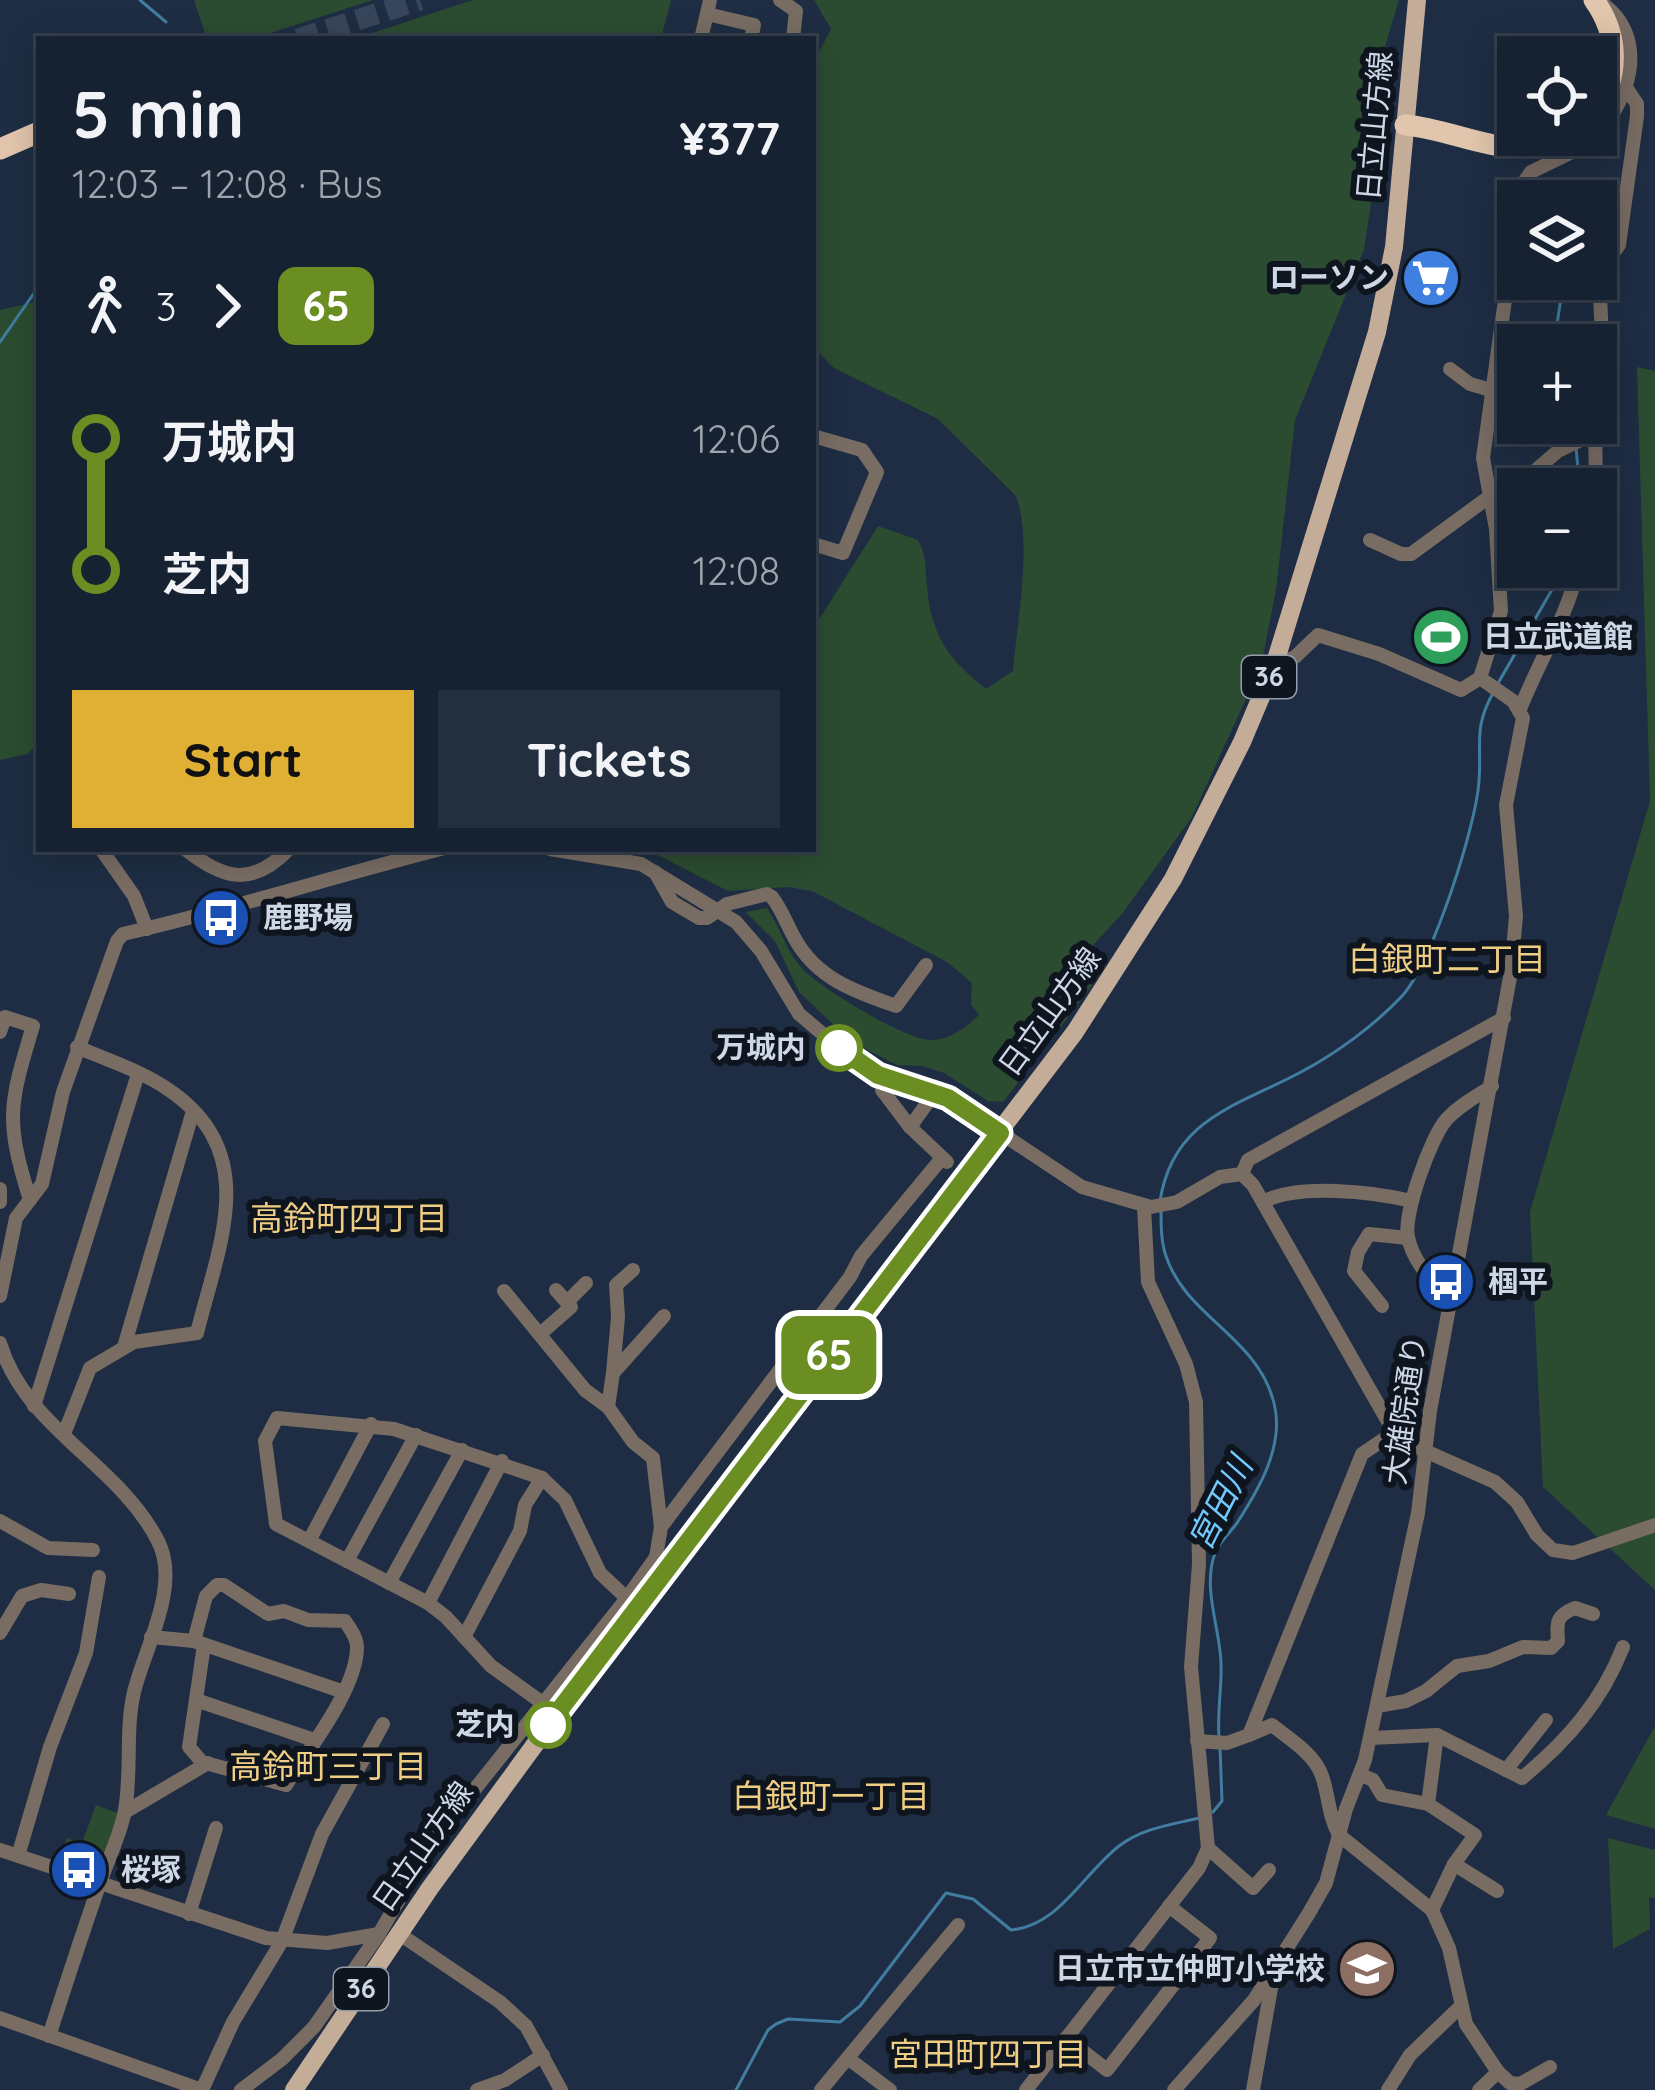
<!DOCTYPE html>
<html lang="en">
<head>
<meta charset="utf-8">
<style>
  :root { --surface:#162232; --page:#232f3e; --text:#f1f3f6; --muted:#9ea4ac; --line:#353f4d; --accent:#e0b034 }
  body { margin:0; font-family:Quicksand,"Noto Sans JP",sans-serif; background:var(--page); color:var(--text); height:100vh; display:flex; flex-direction:column; font-size:45px; white-space:nowrap }
  * { box-sizing:border-box; margin:0 }
  p { font-size:39px; color:var(--muted) }
  .icon { flex:none; width:66px; height:66px; fill:none; stroke:currentColor; stroke-width:2; stroke-linecap:round; stroke-linejoin:round }
  .map { position:relative; flex:1; overflow:hidden }
  .side { position:absolute; left:36px; top:36px; width:780px; height:816px; display:flex; flex-direction:column; background:var(--surface); border-radius:0px; box-shadow:0 6px 30px #0003,0 0 0 3px var(--line) }
  .side>* { flex:none }
  .badge { padding:0 24px; border-radius:18px; font-size:42px; line-height:78px }
  .buttons { position:absolute; left:1497px; top:36px; display:grid; gap:24px }
  .buttons a { display:grid; place-items:center; width:120px; height:120px; border-radius:0px; background:var(--surface); box-shadow:0 6px 30px #0003,0 0 0 3px var(--line); font-size:60px }
  .map>.badge { position:absolute; translate:-50% -50%; box-shadow:0 0 0 6px #fff }
  .legs { display:flex; align-items:center; gap:18px; height:132px; padding:0 36px; font-size:39px }
  .legs p { margin-inline-start:auto }
  .overview { display:flex; align-items:center; justify-content:space-between; height:204px; padding:0 36px }
  h1 { font-size:66px; font-weight:700; line-height:90px }
  .button { display:flex; gap:24px; margin-top:auto; padding:24px 36px }
  .button a { flex:1; height:138px; border-radius:0px; background:var(--accent); color:#111; font-size:48px; font-weight:700; line-height:138px; text-align:center }
  .button a+a { background:var(--page); color:var(--text) }
  ul { padding:0 36px; list-style:none }
  li { display:flex; align-items:center; gap:42px; height:132px; font-size:45px }
  li i { display:grid; place-items:center; width:18px; height:100%; margin:0 15px; background:currentColor }
  li i::after { content:''; width:30px; height:30px; margin:-15px; border:9px solid; border-radius:50%; background:var(--surface) }
  li p { margin-inline-start:auto }
  li:first-child i { background:linear-gradient(#0000 50%,currentColor 0) }
  li:last-child i { background:linear-gradient(currentColor 50%,#0000 0) }
  .map>svg:first-child { display:block }
  .green { fill:#2b4c30 }
  .lines { fill:none; stroke-linecap:round; stroke-linejoin:round }
  .stream { stroke:#407da0; stroke-width:3 }
  .highway-tunnel { stroke:#38465b; stroke-width:21; stroke-dasharray:21 10; stroke-linecap:butt }
  .minor { stroke:#786c63; stroke-width:14 }
  .major { stroke:#c3ac98; stroke-width:18 }
  .highway { stroke:#e1c5ac; stroke-width:21 }
  .line-1-casing { stroke:#fff; stroke-width:27 }
  .line-1 { stroke:#6b8e23; stroke-width:18 }
  .stop-1-dot { fill:#fff; stroke:#6b8e23; stroke-width:6 }
  .labels { text-anchor:middle; stroke-width:12; stroke-linejoin:round; paint-order:stroke }
  .shield { fill:#0e151f; stroke:#949daa; stroke-width:3 }
  .shield-label { font-size:27px; font-weight:bold; fill:#cdd7e6 }
  .street-label { font-size:30px; fill:#cdd7e6; stroke:#0e151f }
  .poi-label { font-size:30px; font-weight:bold; fill:#cdd7e6; stroke:#0e151f; text-anchor:start }
  .stop-label { font-size:30px; font-weight:bold; fill:#cdd7e6; stroke:#0e151f; text-anchor:end }
  .neighbourhood-label { font-size:33px; fill:#efcd83; stroke:#0e151f }
  .water-label { font-size:33px; font-style:italic; fill:#71cafe; stroke:#0e151f }
</style>
</head>
<body>
<div class="map">
<svg width="1655" height="2090" viewBox="0 0 1655 2090">
  <rect width="100%" height="100%" fill="#1e2d43"/>
  <g class="green">
    <path d="M194,0H373L252,39H207Z"/>
    <path d="M473,0H671L661,39H354Z"/>
    <path d="M814,0H1399L1373,86L1372,195L1364,250L1295,420L1276,590L1261,666L1192,817L1122,914L1084,955L1092,986L1003,1102L988,1101L944,1073L923,1066L897,1065L852,1042L799,992L775,941L746,912L767,908C779,926 786,949 800,966C816,986 903,1038 929,1040C949,1041 965,1028 979,1015L971,1004L972,983L947,962L812,891L787,887L728,891L646,849H813V629L878,526L918,540C927,557 925,568 927,586C931,635 948,659 986,689L1013,671C1017,620 1033,543 1016,496L938,419L834,368L813,347L817,56L831,29Z"/>
    <path d="M39,301V741L28,754L0,760V310Z"/>
    <path d="M1637,367L1655,371V1590L1543,1487L1530,1212L1650,801Z"/>
    <path d="M1655,1726V1829L1606,1815Z"/>
    <path d="M96,1805L120,1814L98,1877L56,1864L67,1838L82,1843Z"/>
    <path d="M1608,1838L1655,1850V1898L1649,1897L1650,1929L1613,1949Z"/>
  </g>
  <g class="lines">
    <g class="stream">
      <path d="M140,0L166,22"/>
      <path d="M1532,194L1563,201"/>
      <path d="M1596,214L1605,235L1596,250"/>
      <path d="M0,342L39,286"/>
      <path d="M1554,345L1560,304L1572,279"/>
      <path d="M1570,423L1574,439"/>
      <path d="M1576,448L1580,489"/>
      <path d="M1497,685L1565,567"/>
      <path d="M1160,1201C1173,1118 1238,1106 1301,1072C1337,1053 1375,1025 1403,995C1432,962 1476,827 1479,781C1482,744 1473,729 1493,693"/>
      <path d="M1161,1210C1161,1225 1161,1242 1166,1256C1186,1317 1257,1336 1274,1403C1285,1445 1259,1489 1237,1523C1230,1533 1219,1542 1215,1553C1202,1588 1220,1628 1221,1663C1222,1688 1217,1712 1219,1737"/>
      <path d="M1213,1812L1222,1801L1220,1747"/>
      <path d="M736,2090L768,2030L776,2024L788,2019L840,2022L860,2006L946,1893L973,1899L1011,1930C1059,1926 1083,1874 1119,1846C1143,1828 1170,1825 1199,1818"/>
    </g>
    <path class="highway-tunnel" d="M298,39L420,0"/>
    <g class="minor">
      <path d="M780,0L796,11L793,39"/>
      <path d="M707,14L754,25L751,39"/>
      <path d="M701,39L710,0"/>
      <path d="M1596,134C1632,99 1649,34 1600,2"/>
      <path d="M1450,369L1470,384L1491,390"/>
      <path d="M1596,392L1602,340L1599,273L1619,245L1637,116V104L1627,89"/>
      <path d="M1595,423L1596,489"/>
      <path d="M813,436L862,450L877,472L843,553L813,544"/>
      <path d="M1370,540L1401,554H1411L1489,497L1530,475L1558,451L1595,433"/>
      <path d="M1274,666L1295,657L1318,635L1379,654L1461,690L1480,678"/>
      <path d="M1520,709C1540,660 1566,618 1579,567"/>
      <path d="M101,849L134,896L147,929"/>
      <path d="M185,849C224,880 252,887 289,849"/>
      <path d="M550,849L641,864L736,922L761,951L799,1014L857,1063L878,1075L948,1098L1082,1187L1151,1207L1177,1202L1220,1177L1242,1174L1253,1185L1398,1439L1495,1482L1517,1502L1537,1535L1553,1550L1573,1553L1655,1525"/>
      <path d="M655,872L672,902L699,918H707L727,904L767,894L772,897C782,910 787,925 795,939C817,979 856,992 896,1006L926,965"/>
      <path d="M0,1032L5,1017L33,1026C9,1105 5,1120 30,1200"/>
      <path d="M882,1090L910,1127L947,1162"/>
      <path d="M910,1127L936,1091"/>
      <path d="M1242,1174L1248,1160L1504,1018"/>
      <path d="M0,1189V1202"/>
      <path d="M1263,1202C1298,1183 1373,1192 1412,1201"/>
      <path d="M504,1291L585,1390L608,1407L633,1442L653,1458L661,1527"/>
      <path d="M0,1296L16,1218L42,1184L63,1092L117,941L123,934C230,910 334,876 441,849"/>
      <path d="M1450,1300C1433,1281 1413,1263 1408,1237C1403,1214 1431,1137 1446,1120C1458,1106 1477,1096 1492,1086"/>
      <path d="M567,1302L586,1283"/>
      <path d="M1382,1306L1354,1271L1358,1252L1369,1234L1408,1238"/>
      <path d="M540,1334L571,1307L556,1290"/>
      <path d="M0,1343C25,1428 119,1464 158,1541C181,1586 145,1647 134,1692C125,1730 132,1772 125,1810C121,1833 109,1857 101,1880C83,1931 66,1984 49,2036"/>
      <path d="M124,1347L193,1111"/>
      <path d="M613,1373L618,1317L616,1285L633,1270"/>
      <path d="M34,1406L138,1074"/>
      <path d="M608,1407L613,1373L664,1316"/>
      <path d="M64,1434L90,1368L134,1342L197,1333C219,1244 262,1153 169,1090C142,1071 107,1060 77,1047"/>
      <path d="M0,1521L48,1548L93,1550"/>
      <path d="M309,1541L371,1424"/>
      <path d="M347,1561L416,1435"/>
      <path d="M389,1583L462,1450"/>
      <path d="M428,1603L502,1461"/>
      <path d="M0,1633L22,1596L41,1590L69,1594"/>
      <path d="M151,1637L194,1641L344,1692"/>
      <path d="M464,1637L520,1531L525,1505L542,1478"/>
      <path d="M194,1641L206,1596L217,1585H224L268,1614L284,1611L308,1620L345,1621C350,1629 357,1637 357,1647C357,1689 308,1750 286,1785L202,1762L189,1747L204,1645"/>
      <path d="M196,1700L314,1740"/>
      <path d="M541,1702L491,1666L446,1617L428,1603L276,1524L265,1441L277,1418L394,1429L542,1478L565,1500L600,1573L633,1604"/>
      <path d="M1377,1706L1406,1701L1426,1691L1457,1666L1489,1661L1523,1647L1551,1648L1558,1641C1557,1623 1555,1616 1575,1608L1593,1614"/>
      <path d="M1249,1735L1272,1725C1289,1739 1315,1754 1322,1776C1329,1796 1328,1815 1339,1835L1432,1910L1449,1948L1466,2024L1498,2072L1510,2083L1520,2084L1550,2067"/>
      <path d="M1370,1738L1437,1735L1522,1778C1567,1741 1602,1701 1623,1647"/>
      <path d="M1197,1741L1227,1743L1249,1735L1362,1454L1393,1433"/>
      <path d="M1506,1770L1546,1720"/>
      <path d="M1361,1775L1373,1780L1382,1795L1428,1804L1475,1835L1454,1864L1497,1891"/>
      <path d="M1428,1804L1437,1735"/>
      <path d="M125,1812L208,1763"/>
      <path d="M1208,1848L1253,1888L1269,1870"/>
      <path d="M0,1850L266,1938L327,1943L379,1934"/>
      <path d="M18,1856L50,1747L86,1653L99,1577"/>
      <path d="M1432,1910L1454,1864"/>
      <path d="M189,1914L216,1828"/>
      <path d="M398,1933L500,2002L526,2026L561,2090"/>
      <path d="M0,2018L202,2090L233,2022L282,1941L322,1834L383,1724"/>
      <path d="M1066,2038L1107,2070L1210,1938L1169,1906"/>
      <path d="M849,2059L890,2090"/>
      <path d="M241,2090L282,2059L314,2027L379,1934L432,1843L627,1598L656,1557L661,1527L850,1277L861,1256L942,1158"/>
      <path d="M477,2090L505,2080L543,2055"/>
      <path d="M821,2090L958,1925"/>
      <path d="M1026,2090L1199,1868L1208,1848L1191,1667L1199,1564L1196,1402L1186,1364L1148,1282L1144,1207"/>
      <path d="M1174,2090L1254,2000L1309,1913L1326,1883L1346,1809L1365,1760L1418,1513L1430,1411L1511,972L1516,916L1506,805L1523,718L1513,701L1480,678L1501,611L1496,529L1483,458L1505,300L1508,216L1514,197L1531,172L1570,153L1595,135"/>
      <path d="M1253,2090L1273,1977"/>
      <path d="M1388,2090L1410,2055L1460,2007"/>
      <path d="M1479,2090L1498,2072"/>
    </g>
    <path class="major" d="M294,2090L430,1888L588,1672L1075,1032L1173,879L1242,742L1274,666L1377,332L1394,247L1417,0"/>
    <g class="highway">
      <path d="M1594,0C1619,35 1620,76 1596,111"/>
      <path d="M1405,125C1462,130 1514,167 1570,135"/>
      <path d="M0,149L39,132"/>
    </g>
  </g>
  <g class="lines">
    <defs>
      <path id="line-1" d="M548,1725L1000,1133L948,1098L878,1075L839,1048"/>
    </defs>
    <use href="#line-1" class="line-1-casing"/>
    <use href="#line-1" class="line-1"/>
  </g>
  <defs>
    <symbol id="supermarket-disc" viewBox="-11 -11 22 22"><circle r="9.5" fill="#3f7fe0" stroke="#0e151f"/><path d="M-6-5.5h2.5l.6 2H6L4.5 2H-2.5L-4.4-4H-6ZM-1.5 3.2a1.3 1.3 0 1 0 .1 0ZM3 3.2a1.3 1.3 0 1 0 .1 0Z" fill="#fff"/></symbol>
    <symbol id="stadium-disc" viewBox="-11 -11 22 22"><circle r="9.5" fill="#2e9e5b" stroke="#0e151f"/><path d="M0-5a6.5 5 0 1 0 0 10a6.5 5 0 1 0 0-10ZM-3.5-1.8h7v3.6h-7Z" fill="#fff"/></symbol>
    <symbol id="bus-disc" viewBox="-11 -11 22 22"><circle r="9.5" fill="#1a4fb4" stroke="#0e151f"/><path d="M-5-6H5V4H4V6H2V4H-2V6H-4V4H-5ZM-3.5-4V0h7V-4ZM-3.5 1.2v1.5H-2V1.2ZM2 1.2v1.5H3.5V1.2Z" fill="#fff"/></symbol>
    <symbol id="school-disc" viewBox="-11 -11 22 22"><circle r="9.5" fill="#8d6e63" stroke="#0e151f"/><path d="M0-5L7-2L0 1L-7-2ZM-4 1L0 2.5L4 1V4Q0 6-4 4Z" fill="#fff"/></symbol>
  </defs>
  <g fill-rule="evenodd">
    <use href="#supermarket-disc" x="1398" y="245" width="66" height="66"/>
    <use href="#stadium-disc" x="1408" y="604" width="66" height="66"/>
    <use href="#bus-disc" x="188" y="885" width="66" height="66"/>
    <use href="#bus-disc" x="1413" y="1249" width="66" height="66"/>
    <use href="#bus-disc" x="46" y="1837" width="66" height="66"/>
    <use href="#school-disc" x="1334" y="1936" width="66" height="66"/>
  </g>
  <g class="stop-1-dot">
    <circle cx="839" cy="1048" r="21"/>
    <circle cx="548" cy="1725" r="21"/>
  </g>
  <g class="labels">
    <g class="shield">
      <rect x="1242" y="656" width="54" height="42" rx="9"/>
      <rect x="334" y="1968" width="54" height="42" rx="9"/>
    </g>
    <g class="shield-label">
      <text x="1269" y="686">36</text>
      <text x="361" y="1998">36</text>
    </g>
    <g class="street-label">
      <text transform="translate(1375 126) rotate(-85)" y="10">日立山方線</text>
      <text transform="translate(1050 1012) rotate(-54)" y="10">日立山方線</text>
      <text transform="translate(1405 1410) rotate(-82)" y="10">大雄院通り</text>
      <text transform="translate(423 1847) rotate(-55)" y="10">日立山方線</text>
    </g>
    <g class="poi-label">
      <text x="1389" y="288" text-anchor="end">ローソン</text>
      <text x="1483" y="647">日立武道館</text>
      <text x="263" y="928">鹿野場</text>
      <text x="1488" y="1292">椢平</text>
      <text x="121" y="1880">桜塚</text>
      <text x="1325" y="1979" text-anchor="end">日立市立仲町小学校</text>
    </g>
    <g class="stop-label">
      <text x="806" y="1058">万城内</text>
      <text x="515" y="1735">芝内</text>
    </g>
    <g class="neighbourhood-label">
      <text x="1447" y="971">白銀町二丁目</text>
      <text x="349" y="1230">高鈴町四丁目</text>
      <text x="328" y="1778">高鈴町三丁目</text>
      <text x="831" y="1808">白銀町一丁目</text>
      <text x="988" y="2066">宮田町四丁目</text>
    </g>
    <g class="water-label">
      <text transform="translate(1220 1503) rotate(-63)" y="12">宮田川</text>
    </g>
  </g>
</svg>
<div class="buttons">
<a><svg class="icon" aria-label="locate" viewBox="0 0 24 24"><circle cx="12" cy="12" r="6"/><path d="M12 2v4M12 18v4M2 12h4M18 12h4"/></svg></a>
<a><svg class="icon" aria-label="layers" viewBox="0 0 24 24"><path d="M12 4l9 5-9 5-9-5zM3 14l9 5 9-5"/></svg></a>
<a>+</a>
<a>−</a>
</div>
<b class="badge" style="left:829px;top:1355px;background:#6b8e23;color:#fff">65</b>
<section class="side">
<div class="overview"><div><h1>5 min</h1><p>12:03 – 12:08 · Bus</p></div><b>¥377</b></div>
<div class="legs"><svg class="icon" aria-label="walk" viewBox="0 0 24 24"><circle cx="13" cy="4" r="2"/><path d="M13 8l-2 6 4 7M11 14l-3 7M7 12l3-4h3l4 4"/></svg>3<svg class="icon" aria-label="forward" viewBox="0 0 24 24"><path d="M9 5l7 7-7 7"/></svg><b class="badge" style="background:#6b8e23;color:#fff">65</b></div>
<ul>
<li><i style="color:#6b8e23"></i><b>万城内</b><p>12:06</p></li>
<li><i style="color:#6b8e23"></i><b>芝内</b><p>12:08</p></li>
</ul>
<div class="button"><a>Start</a><a>Tickets</a></div>
</section>
</div>
</body>
</html>
